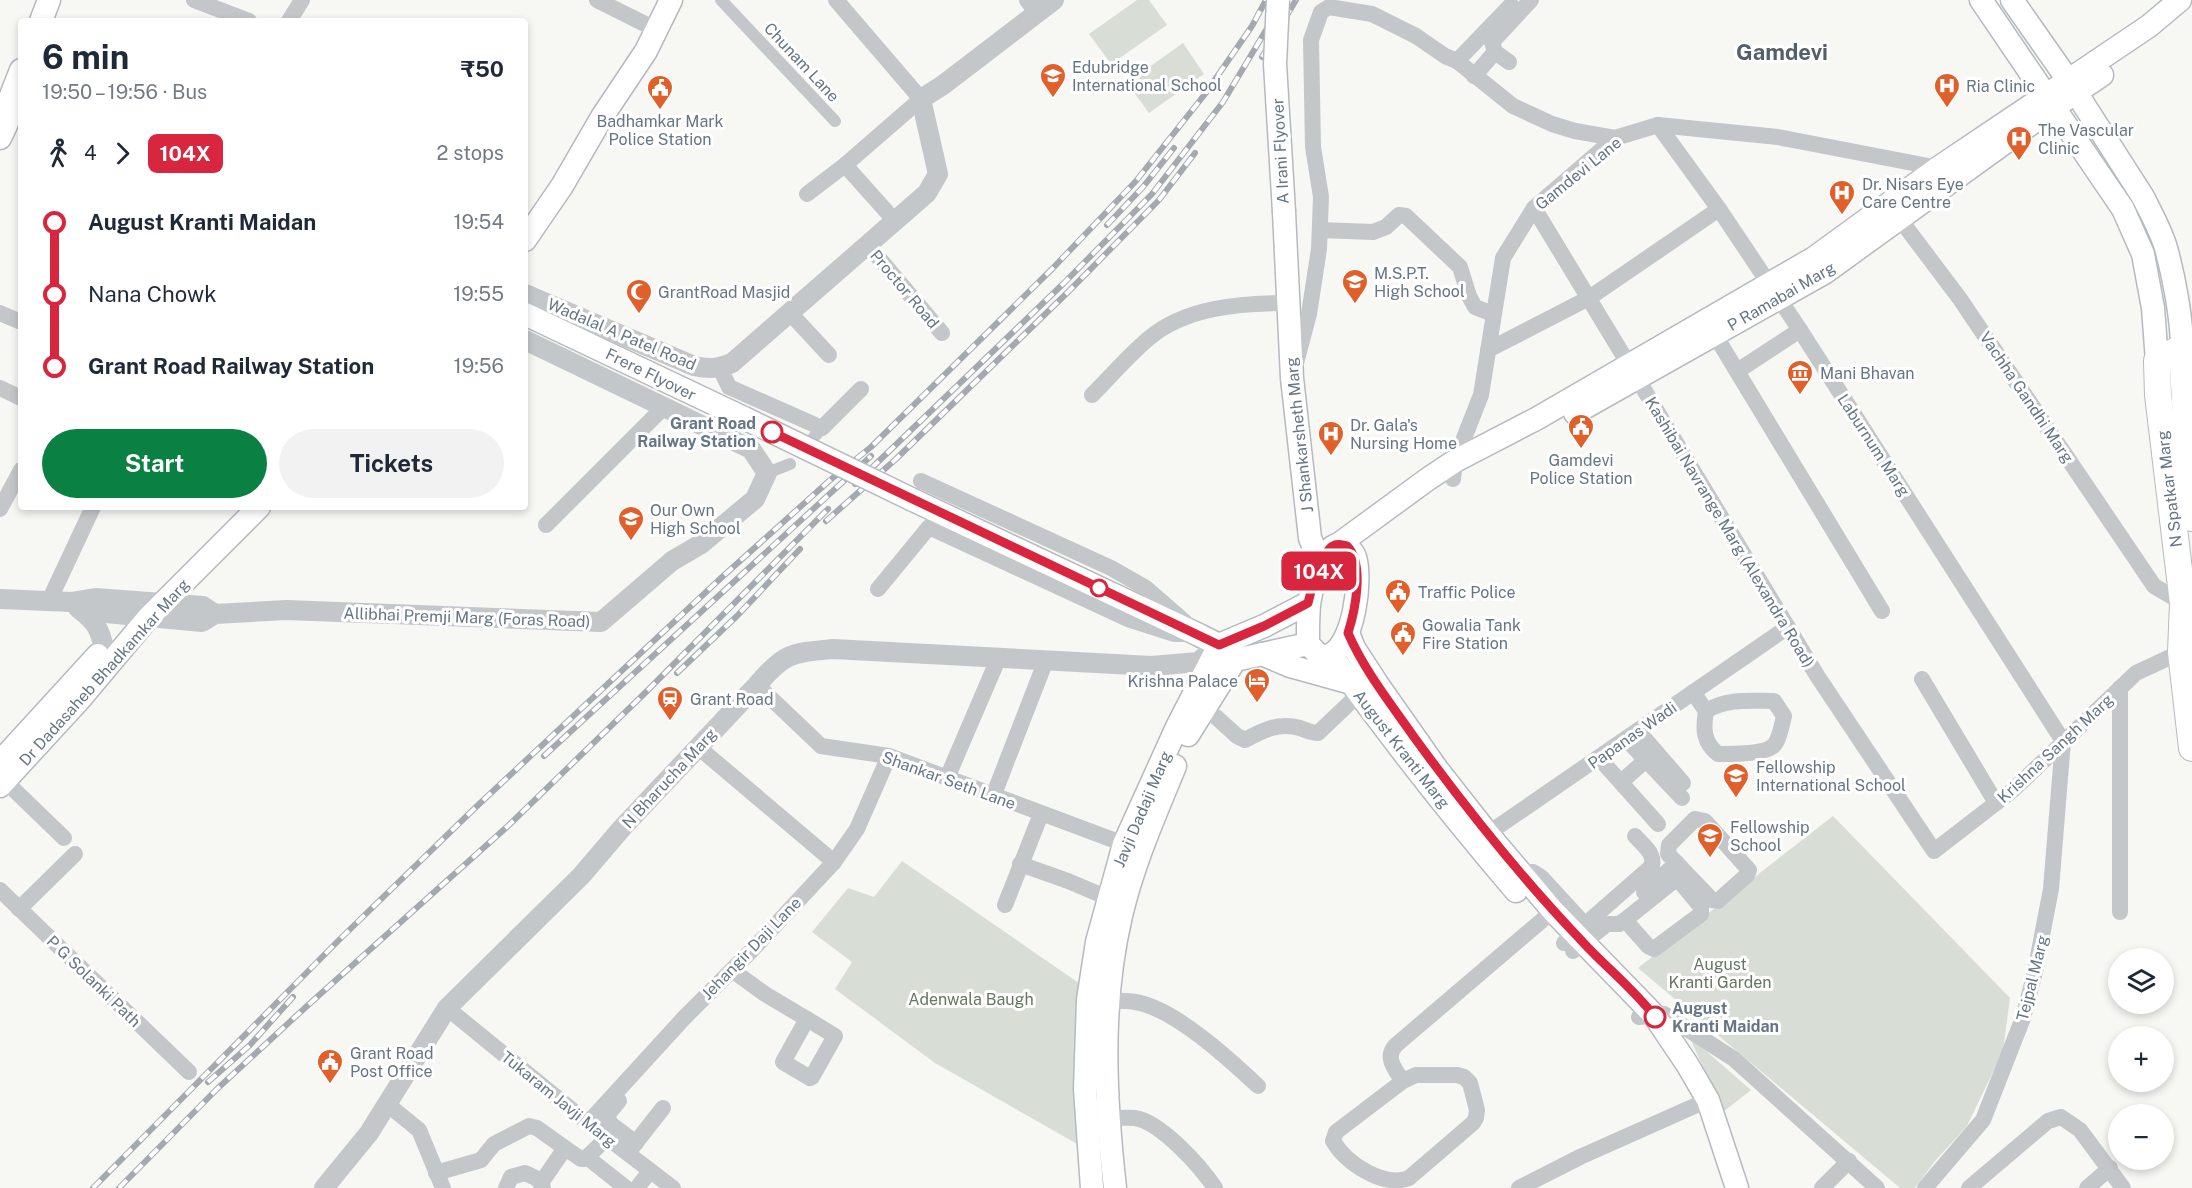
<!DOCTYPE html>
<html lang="en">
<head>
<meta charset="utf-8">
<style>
  :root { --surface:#fff; --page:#f2f2f3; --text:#1f2937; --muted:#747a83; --accent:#0b8043 }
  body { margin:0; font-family:"Public Sans",sans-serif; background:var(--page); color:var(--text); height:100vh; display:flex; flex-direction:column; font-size:22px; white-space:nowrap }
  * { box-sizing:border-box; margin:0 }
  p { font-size:20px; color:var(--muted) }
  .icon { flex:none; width:33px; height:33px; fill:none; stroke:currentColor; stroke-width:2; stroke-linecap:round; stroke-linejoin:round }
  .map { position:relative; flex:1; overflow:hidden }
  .sheet { position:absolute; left:18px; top:18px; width:510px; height:492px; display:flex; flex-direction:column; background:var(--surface); border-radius:6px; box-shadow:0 3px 9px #0003 }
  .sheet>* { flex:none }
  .badge { padding:0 12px; border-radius:9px; font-size:21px; line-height:39px }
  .fabs { position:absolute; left:2108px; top:948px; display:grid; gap:12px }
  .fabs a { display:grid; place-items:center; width:66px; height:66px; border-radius:50%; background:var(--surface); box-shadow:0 3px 9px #0003; font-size:30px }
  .map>.badge { position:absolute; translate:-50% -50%; box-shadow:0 0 0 3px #fff }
  .legs { display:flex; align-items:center; gap:9px; height:66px; padding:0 24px; font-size:20px }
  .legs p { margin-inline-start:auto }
  .head { display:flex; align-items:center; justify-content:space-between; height:102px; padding:0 24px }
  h1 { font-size:33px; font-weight:700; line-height:45px }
  .button { display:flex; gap:12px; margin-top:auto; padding:12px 24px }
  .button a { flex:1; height:69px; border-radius:36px; background:var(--accent); color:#fff; font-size:24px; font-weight:700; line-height:69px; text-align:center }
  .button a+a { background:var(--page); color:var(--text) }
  ul { padding:0 24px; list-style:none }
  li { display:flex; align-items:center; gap:21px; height:72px; font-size:22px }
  li i { display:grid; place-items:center; width:9px; height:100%; margin:0 8px; background:currentColor }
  li i::after { content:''; width:15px; height:15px; margin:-8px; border:4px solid; border-radius:50%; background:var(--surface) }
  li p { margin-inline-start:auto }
  li:first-child i { background:linear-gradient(#0000 50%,currentColor 0) }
  li:last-child i { background:linear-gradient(currentColor 50%,#0000 0) }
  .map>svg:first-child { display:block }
  .green { fill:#d8ded5 }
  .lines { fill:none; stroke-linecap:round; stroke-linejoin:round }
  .secondary-casing { stroke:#b5babf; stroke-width:25 }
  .primary-casing { stroke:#b6babe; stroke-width:28 }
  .pedestrian { stroke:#c3c7ca; stroke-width:12 }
  .minor { stroke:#c3c7ca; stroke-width:16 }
  .tertiary { stroke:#c3c7ca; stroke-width:20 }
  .secondary { stroke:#fff; stroke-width:22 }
  .primary { stroke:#fff; stroke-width:26 }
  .rail-casing { stroke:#a3a9af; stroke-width:6 }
  .rail { stroke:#fff; stroke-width:4; stroke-dasharray:11; stroke-linecap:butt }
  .secondary-bridge-casing { stroke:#b5babf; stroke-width:25; stroke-linecap:butt }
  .secondary-bridge { stroke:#fff; stroke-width:22 }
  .line-1-casing { stroke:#fff; stroke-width:14 }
  .line-1 { stroke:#d7263d; stroke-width:9 }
  .stop-1-dot { fill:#fff; stroke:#d7263d; stroke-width:3 }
  .labels { text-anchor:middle; stroke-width:6; stroke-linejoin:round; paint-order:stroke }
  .street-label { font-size:16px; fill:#667685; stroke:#fff }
  .poi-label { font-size:16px; fill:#667685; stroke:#fff; text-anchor:start }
  .stop-label { font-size:16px; font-weight:bold; fill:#667685; stroke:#fff; text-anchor:end }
  .park-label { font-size:16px; fill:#657761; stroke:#fff }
  .district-label { font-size:22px; font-weight:bold; fill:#545f6a; stroke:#fff }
</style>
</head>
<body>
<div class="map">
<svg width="2192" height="1188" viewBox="0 0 2192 1188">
  <rect width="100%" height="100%" fill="#f7f7f4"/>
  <g class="green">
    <path d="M1137,0H1149L1167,25L1111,64L1089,34Z"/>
    <path d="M1183,43L1204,74L1149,113L1127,83Z"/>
    <path d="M1833,816L2010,998L2003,1051L1967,1126L1935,1161L1915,1188H1900L1638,968Z"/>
    <path d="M902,861L1089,990L1093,1153L935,1063L835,989L852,962L812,932L848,888L874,897Z"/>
    <path d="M1689,1036L1751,1090L1723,1112Z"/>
  </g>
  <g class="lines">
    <defs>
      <g id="secondary">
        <path d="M1981,0L2123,209L2143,254L2153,308L2157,361"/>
        <path d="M2012,0L2068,80L2143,197C2151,213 2161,231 2166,248C2174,277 2182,319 2182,349"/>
        <path d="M41,21L49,0"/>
        <path d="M0,138L7,123L8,103L21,70"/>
        <path d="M1284,212L1292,378L1310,538L1321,565"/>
        <path d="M525,240L562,186L602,117L646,51L671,0"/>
        <path d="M525,314L744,418"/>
        <path d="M1575,413L1824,273L2043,115L2102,75"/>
        <path d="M913,500L1199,635L1219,645L1230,655"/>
        <path d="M1339,544L1347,546C1350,549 1354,553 1355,557C1362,580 1354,644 1330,655C1327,656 1324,656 1321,657L1308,644C1308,609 1307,597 1321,564C1325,555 1329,547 1339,544L1428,479L1455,461L1536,419L1814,258L1938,168L2149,26L2180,0"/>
        <path d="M1348,633L1354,648L1378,685L1437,769L1488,834L1553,911L1654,1015L1687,1064L1708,1100L1737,1188"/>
        <path d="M1262,654L1290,666L1351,683"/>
        <path d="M1331,655C1389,736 1451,815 1516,891"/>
        <path d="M1188,735L1235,660L1308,644"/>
        <path d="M0,762L98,655"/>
        <path d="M0,786L80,699L148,618L259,507"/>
        <path d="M1092,1188L1085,1089L1088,1000L1097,942L1124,844L1177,727L1219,645L1264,626L1308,603"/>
        <path d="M1115,1188C1105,1099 1100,1004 1121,916C1133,864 1155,815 1175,766"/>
      </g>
      <g id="primary">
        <path d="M2192,342L2157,361L2158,395L2183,603L2181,652L2192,748"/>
        <path d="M2182,349L2192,518"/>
      </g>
    </defs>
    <use href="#secondary" class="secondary-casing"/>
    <use href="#primary" class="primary-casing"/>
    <g class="pedestrian">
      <path d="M721,0L835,121"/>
      <path d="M814,437L822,428"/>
      <path d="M767,473L790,464"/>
    </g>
    <g class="minor">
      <path d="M194,0L249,21"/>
      <path d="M597,0L645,24"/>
      <path d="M1027,0L1037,13"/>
      <path d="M289,21L302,0"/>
      <path d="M1457,61L1511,5"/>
      <path d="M1509,62L1495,52L1492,42L1531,0"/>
      <path d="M1474,76L1495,52"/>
      <path d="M1658,125L1719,209L1800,330L2063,741L2051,889L2035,972L2023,1018L1983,1120L1925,1188"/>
      <path d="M845,165L895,221"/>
      <path d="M807,194L845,165L921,99L836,0"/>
      <path d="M1534,208L1818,677L1934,851L2013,790L2136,673L2181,652"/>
      <path d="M1893,210L1960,299L2154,586L2183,603"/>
      <path d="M1320,230L1373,232L1386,227L1399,215L1406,216L1460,267L1469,296L1475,307L1493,314"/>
      <path d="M867,244L942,333"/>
      <path d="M789,312L829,355"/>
      <path d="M0,313L21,322"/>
      <path d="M1715,335L1882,611"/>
      <path d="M1488,350L1589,298L1719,209"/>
      <path d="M1296,363L1309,314L1319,249L1321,197L1313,147L1311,40L1321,12L1329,7L1372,14L1416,36L1445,56L1457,61L1513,106L1552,124L1575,131L1615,138"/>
      <path d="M720,368L729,387L822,428L861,389"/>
      <path d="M1742,368L1800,330"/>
      <path d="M0,388L21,398"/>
      <path d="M1092,395C1111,376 1128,356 1148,339C1185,307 1241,303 1288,303"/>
      <path d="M1453,479L1455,461L1481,395L1503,258L1534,208L1615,138L1658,125L1778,137L1944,169"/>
      <path d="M921,481L1111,568L1146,588L1185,622"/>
      <path d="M0,509L21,470"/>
      <path d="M546,525L663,408"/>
      <path d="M878,589L929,527L1130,620L1174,634H1183"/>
      <path d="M49,601L93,507"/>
      <path d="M1922,679L1996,803"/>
      <path d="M757,685L821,746L889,756L1124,844"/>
      <path d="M2120,688V912"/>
      <path d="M1693,692L1706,711C1703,729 1703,742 1718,754C1731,754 1767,755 1775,744C1780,737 1782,724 1784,716L1774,701C1751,701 1727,698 1706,711"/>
      <path d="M1216,717L1237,736L1245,740C1263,730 1279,722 1300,728C1306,730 1311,733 1318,733L1359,694"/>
      <path d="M1638,731L1683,783"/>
      <path d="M1626,739L1682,798"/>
      <path d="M698,747L834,862"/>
      <path d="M1599,758L1658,824"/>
      <path d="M947,778L999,657"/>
      <path d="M6,782L64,838"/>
      <path d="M1621,782L1646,760"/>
      <path d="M994,794L1046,660"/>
      <path d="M1695,819L1705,821L1749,870L1747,875L1718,901L1712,900L1668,854L1669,845Z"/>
      <path d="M1480,839L1788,627"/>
      <path d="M1020,864L1068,881L1120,903"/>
      <path d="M1515,873L1533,872L1541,877L1585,925"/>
      <path d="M0,890L189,1072"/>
      <path d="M1644,892L1677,863"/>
      <path d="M1005,905L1041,814"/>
      <path d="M19,909L75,854"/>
      <path d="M1564,943L1652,866C1655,853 1643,845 1635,836"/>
      <path d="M1573,951L1607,924H1619L1625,920L1671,883L1677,881L1681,883L1701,907V914L1654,949L1648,946L1625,920"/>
      <path d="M732,970L765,994L807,1019"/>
      <path d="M1098,1001C1110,1001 1123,1000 1135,1002C1174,1008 1229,1059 1258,1086"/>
      <path d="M447,1008L588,1123L673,1188"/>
      <path d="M1639,1017L1664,1014L1734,1059L1877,1188"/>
      <path d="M807,1019L835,1036L812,1077L810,1078L783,1062Z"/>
      <path d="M1403,1081L1416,1075H1457L1464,1077L1470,1083L1477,1110L1476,1118L1473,1123L1409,1178C1383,1188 1346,1163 1333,1141L1336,1132L1403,1081C1395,1070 1384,1057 1396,1045L1553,911"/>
      <path d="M619,1101L609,1113L608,1119L611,1124L636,1143"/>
      <path d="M387,1104L419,1130L443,1188"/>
      <path d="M1097,1118C1110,1119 1122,1117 1135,1118C1161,1122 1201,1167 1215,1188"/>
      <path d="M588,1123L683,1019L752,950L834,862L857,829L889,756"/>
      <path d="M630,1150L663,1108"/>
      <path d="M588,1158L626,1188"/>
      <path d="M436,1173L481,1160L494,1144L529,1126L537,1128L565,1148"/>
      <path d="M541,1183L565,1148L581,1159H585L607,1138"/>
      <path d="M506,1188L511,1177L525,1173L538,1179L543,1188"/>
      <path d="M637,1188L650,1171"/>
      <path d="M1519,1188L1580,1157L1708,1100"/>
      <path d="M1822,1188L1849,1161"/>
      <path d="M1969,1188L2048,1121L2061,1117L2080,1130L2123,1188"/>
      <path d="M2087,1188L2110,1168"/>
    </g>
    <g class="tertiary">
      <path d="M525,294L694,366C708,369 718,369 732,363L927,193L938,174L921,99L943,85L1054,0"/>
      <path d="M0,599L71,602L95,598L203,606L215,614"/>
      <path d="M71,602L95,612L202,622L215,614L286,610L601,622L672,561L701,544L755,499L767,473L751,449L525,340"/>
      <path d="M78,608C95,621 100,628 104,649"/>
      <path d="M324,1188L369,1133L447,1008L581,876L622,828L757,685C785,652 792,653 833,649L1152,666L1198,662L1219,645"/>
    </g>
    <use href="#secondary" class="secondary"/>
    <use href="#primary" class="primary"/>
    <defs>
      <g id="rail">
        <path d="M1262,57L1296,0"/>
        <path d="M1107,225L1143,187L1174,148"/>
        <path d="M855,484L1064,283L1152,194L1223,102L1284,0"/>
        <path d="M826,521L896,459L1068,292L1159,200L1195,153"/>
        <path d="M677,673L737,616L800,549"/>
        <path d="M544,756L871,456"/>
        <path d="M208,1082L250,1045L293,997"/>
        <path d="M93,1188L339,940L476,807L721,578L829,481L871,447L1053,268L1136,181L1205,94L1252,26L1266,0"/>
        <path d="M119,1188L217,1089L307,1006L509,825L648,690L828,509"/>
      </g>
    </defs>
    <use href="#rail" class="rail-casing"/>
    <use href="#rail" class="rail"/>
    <defs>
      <g id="secondary-bridge">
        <path d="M1278,0L1275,64L1284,212"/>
        <path d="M744,418L913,500"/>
      </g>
    </defs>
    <use href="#secondary-bridge" class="secondary-bridge-casing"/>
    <use href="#secondary-bridge" class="secondary-bridge"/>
  </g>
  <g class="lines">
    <defs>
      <path id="line-1" d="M772,432L1219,645L1264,626L1308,603C1311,590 1321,553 1333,546C1337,543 1342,545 1347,546C1365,564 1355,611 1348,633C1364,670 1391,704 1414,737C1465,807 1519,875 1579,938C1603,965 1633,988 1655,1017"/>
    </defs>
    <use href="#line-1" class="line-1-casing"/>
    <use href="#line-1" class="line-1"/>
  </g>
  <defs>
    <symbol id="school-pin" viewBox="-11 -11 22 30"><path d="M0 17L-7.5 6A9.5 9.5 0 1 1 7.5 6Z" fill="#e15f2a" stroke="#fff"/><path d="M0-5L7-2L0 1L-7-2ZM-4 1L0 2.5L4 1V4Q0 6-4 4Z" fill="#fff"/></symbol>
    <symbol id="hospital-pin" viewBox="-11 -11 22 30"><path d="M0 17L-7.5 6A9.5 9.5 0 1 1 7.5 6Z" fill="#e15f2a" stroke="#fff"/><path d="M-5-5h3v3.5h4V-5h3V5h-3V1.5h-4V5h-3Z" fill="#fff"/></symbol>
    <symbol id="civic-pin" viewBox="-11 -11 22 30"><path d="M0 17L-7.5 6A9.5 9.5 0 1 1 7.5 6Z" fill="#e15f2a" stroke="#fff"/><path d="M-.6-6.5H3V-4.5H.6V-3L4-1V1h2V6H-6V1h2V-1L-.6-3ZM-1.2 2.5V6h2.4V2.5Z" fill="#fff"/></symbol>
    <symbol id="mosque-pin" viewBox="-11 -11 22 30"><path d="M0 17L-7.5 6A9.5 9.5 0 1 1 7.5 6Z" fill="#e15f2a" stroke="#fff"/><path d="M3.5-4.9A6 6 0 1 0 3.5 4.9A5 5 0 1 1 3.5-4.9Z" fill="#fff"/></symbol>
    <symbol id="museum-pin" viewBox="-11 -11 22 30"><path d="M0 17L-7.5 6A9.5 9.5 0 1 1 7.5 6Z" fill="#e15f2a" stroke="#fff"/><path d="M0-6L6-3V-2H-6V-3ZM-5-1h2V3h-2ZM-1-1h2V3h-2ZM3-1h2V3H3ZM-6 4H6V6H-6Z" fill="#fff"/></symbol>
    <symbol id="hotel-pin" viewBox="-11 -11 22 30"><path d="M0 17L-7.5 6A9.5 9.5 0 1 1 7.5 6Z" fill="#e15f2a" stroke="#fff"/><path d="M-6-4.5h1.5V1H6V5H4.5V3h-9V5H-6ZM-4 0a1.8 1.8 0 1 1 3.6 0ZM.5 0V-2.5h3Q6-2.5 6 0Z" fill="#fff"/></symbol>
    <symbol id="station-pin" viewBox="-11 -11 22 30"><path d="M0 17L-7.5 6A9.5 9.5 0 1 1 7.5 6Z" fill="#e15f2a" stroke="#fff"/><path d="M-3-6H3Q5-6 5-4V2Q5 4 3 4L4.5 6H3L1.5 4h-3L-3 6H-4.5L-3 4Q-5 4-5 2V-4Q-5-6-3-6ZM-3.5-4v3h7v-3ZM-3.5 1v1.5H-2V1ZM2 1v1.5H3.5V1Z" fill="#fff"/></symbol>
  </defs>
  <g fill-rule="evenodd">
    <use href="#school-pin" x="1038" y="61" width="30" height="40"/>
    <use href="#hospital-pin" x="1932" y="71" width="30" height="40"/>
    <use href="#civic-pin" x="645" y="73" width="30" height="40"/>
    <use href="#hospital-pin" x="2004" y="124" width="30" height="40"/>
    <use href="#hospital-pin" x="1827" y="178" width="30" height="40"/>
    <use href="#school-pin" x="1340" y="267" width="30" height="40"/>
    <use href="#mosque-pin" x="624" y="277" width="30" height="40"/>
    <use href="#museum-pin" x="1785" y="358" width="30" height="40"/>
    <use href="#civic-pin" x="1566" y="412" width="30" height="40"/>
    <use href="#hospital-pin" x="1316" y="419" width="30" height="40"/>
    <use href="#school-pin" x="616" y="504" width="30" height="40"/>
    <use href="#civic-pin" x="1383" y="577" width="30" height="40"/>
    <use href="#civic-pin" x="1388" y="619" width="30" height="40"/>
    <use href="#hotel-pin" x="1242" y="666" width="30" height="40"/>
    <use href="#station-pin" x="655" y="684" width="30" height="40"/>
    <use href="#school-pin" x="1721" y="761" width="30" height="40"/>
    <use href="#school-pin" x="1695" y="821" width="30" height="40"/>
    <use href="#civic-pin" x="315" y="1047" width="30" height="40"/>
  </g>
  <g class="stop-1-dot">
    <circle cx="772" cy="432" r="10"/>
    <circle cx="1099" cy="588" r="8"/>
    <circle cx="1655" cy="1017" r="10"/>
  </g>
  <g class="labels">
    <g class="street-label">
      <text transform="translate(802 62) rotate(47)" y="6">Chunam Lane</text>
      <text transform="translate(1280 151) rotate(-93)" y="6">A Irani Flyover</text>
      <text transform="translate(1578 173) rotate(-39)" y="6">Gamdevi Lane</text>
      <text transform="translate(905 289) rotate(50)" y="6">Proctor Road</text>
      <text transform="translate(1781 296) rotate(-30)" y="6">P Ramabai Marg</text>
      <text transform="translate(622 334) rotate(23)" y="6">Wadalal A Patel Road</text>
      <text transform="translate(651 374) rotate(26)" y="6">Frere Flyover</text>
      <text transform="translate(2027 397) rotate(56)" y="6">Vachha Gandhi Marg</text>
      <text transform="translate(1299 435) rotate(-96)" y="6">J Shankarsheth Marg</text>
      <text transform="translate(1874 445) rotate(57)" y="6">Laburnum Marg</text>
      <text transform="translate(2169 489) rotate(-97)" y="6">N Spatkar Marg</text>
      <text transform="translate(1730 532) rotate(59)" y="6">Kashibai Navrange Marg (Alexandra Road)</text>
      <text transform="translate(467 617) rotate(2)" y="6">Allibhai Premji Marg (Foras Road)</text>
      <text transform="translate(104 672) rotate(-48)" y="6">Dr Dadasaheb Bhadkamkar Marg</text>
      <text transform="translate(1632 735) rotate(-35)" y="6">Papanas Wadi</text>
      <text transform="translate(2055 748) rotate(-43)" y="6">Krishna Sangh Marg</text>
      <text transform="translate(1402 749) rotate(52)" y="6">August Kranti Marg</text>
      <text transform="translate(669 778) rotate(-47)" y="6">N Bharucha Marg</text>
      <text transform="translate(949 780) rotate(20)" y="6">Shankar Seth Lane</text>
      <text transform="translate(1142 809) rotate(-67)" y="6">Javji Dadaji Marg</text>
      <text transform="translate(751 948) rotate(-46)" y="6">Jehangir Daji Lane</text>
      <text transform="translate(2032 978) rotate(-76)" y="6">Tejpal Marg</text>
      <text transform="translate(94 981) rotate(44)" y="6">P G Solanki Path</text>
      <text transform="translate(559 1099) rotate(39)" y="6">Tukaram Javji Marg</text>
    </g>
    <g class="poi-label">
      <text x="1072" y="73">Edubridge<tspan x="1072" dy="18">International School</tspan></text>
      <text x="1966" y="92">Ria Clinic</text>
      <text x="660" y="127" text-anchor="middle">Badhamkar Mark<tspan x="660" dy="18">Police Station</tspan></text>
      <text x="2038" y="136">The Vascular<tspan x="2038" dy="18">Clinic</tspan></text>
      <text x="1862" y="190">Dr. Nisars Eye<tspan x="1862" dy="18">Care Centre</tspan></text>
      <text x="1374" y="279">M.S.P.T.<tspan x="1374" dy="18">High School</tspan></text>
      <text x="658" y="298">GrantRoad Masjid</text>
      <text x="1820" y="379">Mani Bhavan</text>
      <text x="1350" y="431">Dr. Gala's<tspan x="1350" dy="18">Nursing Home</tspan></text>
      <text x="1581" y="466" text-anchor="middle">Gamdevi<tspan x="1581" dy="18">Police Station</tspan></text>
      <text x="650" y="516">Our Own<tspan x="650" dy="18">High School</tspan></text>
      <text x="1418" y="598">Traffic Police</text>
      <text x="1422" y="631">Gowalia Tank<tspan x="1422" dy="18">Fire Station</tspan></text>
      <text x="1238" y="687" text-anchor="end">Krishna Palace</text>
      <text x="690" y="705">Grant Road</text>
      <text x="1756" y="773">Fellowship<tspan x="1756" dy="18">International School</tspan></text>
      <text x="1730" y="833">Fellowship<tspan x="1730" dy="18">School</tspan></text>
      <text x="350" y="1059">Grant Road<tspan x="350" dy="18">Post Office</tspan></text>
    </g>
    <g class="stop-label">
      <text x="756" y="429">Grant Road<tspan x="756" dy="18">Railway Station</tspan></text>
      <text x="1672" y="1014" text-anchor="start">August<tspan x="1672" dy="18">Kranti Maidan</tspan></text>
    </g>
    <g class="park-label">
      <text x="1720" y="970">August<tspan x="1720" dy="18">Kranti Garden</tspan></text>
      <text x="971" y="1005">Adenwala Baugh</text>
    </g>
    <g class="district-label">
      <text x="1782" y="60">Gamdevi</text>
    </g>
  </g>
</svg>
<div class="fabs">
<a><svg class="icon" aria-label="layers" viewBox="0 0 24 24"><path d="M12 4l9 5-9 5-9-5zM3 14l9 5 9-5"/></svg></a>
<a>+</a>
<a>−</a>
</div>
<b class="badge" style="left:1319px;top:571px;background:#d7263d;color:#fff">104X</b>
<section class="sheet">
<div class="head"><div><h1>6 min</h1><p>19:50 – 19:56 · Bus</p></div><b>₹50</b></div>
<div class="legs"><svg class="icon" aria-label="walk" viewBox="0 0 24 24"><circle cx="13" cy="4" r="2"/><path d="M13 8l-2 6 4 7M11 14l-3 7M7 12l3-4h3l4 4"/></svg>4<svg class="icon" aria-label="forward" viewBox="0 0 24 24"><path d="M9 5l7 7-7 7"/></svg><b class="badge" style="background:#d7263d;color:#fff">104X</b><p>2 stops</p></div>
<ul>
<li><i style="color:#d7263d"></i><b>August Kranti Maidan</b><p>19:54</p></li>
<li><i style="color:#d7263d"></i><span>Nana Chowk</span><p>19:55</p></li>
<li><i style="color:#d7263d"></i><b>Grant Road Railway Station</b><p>19:56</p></li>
</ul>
<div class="button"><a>Start</a><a>Tickets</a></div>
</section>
</div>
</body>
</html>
